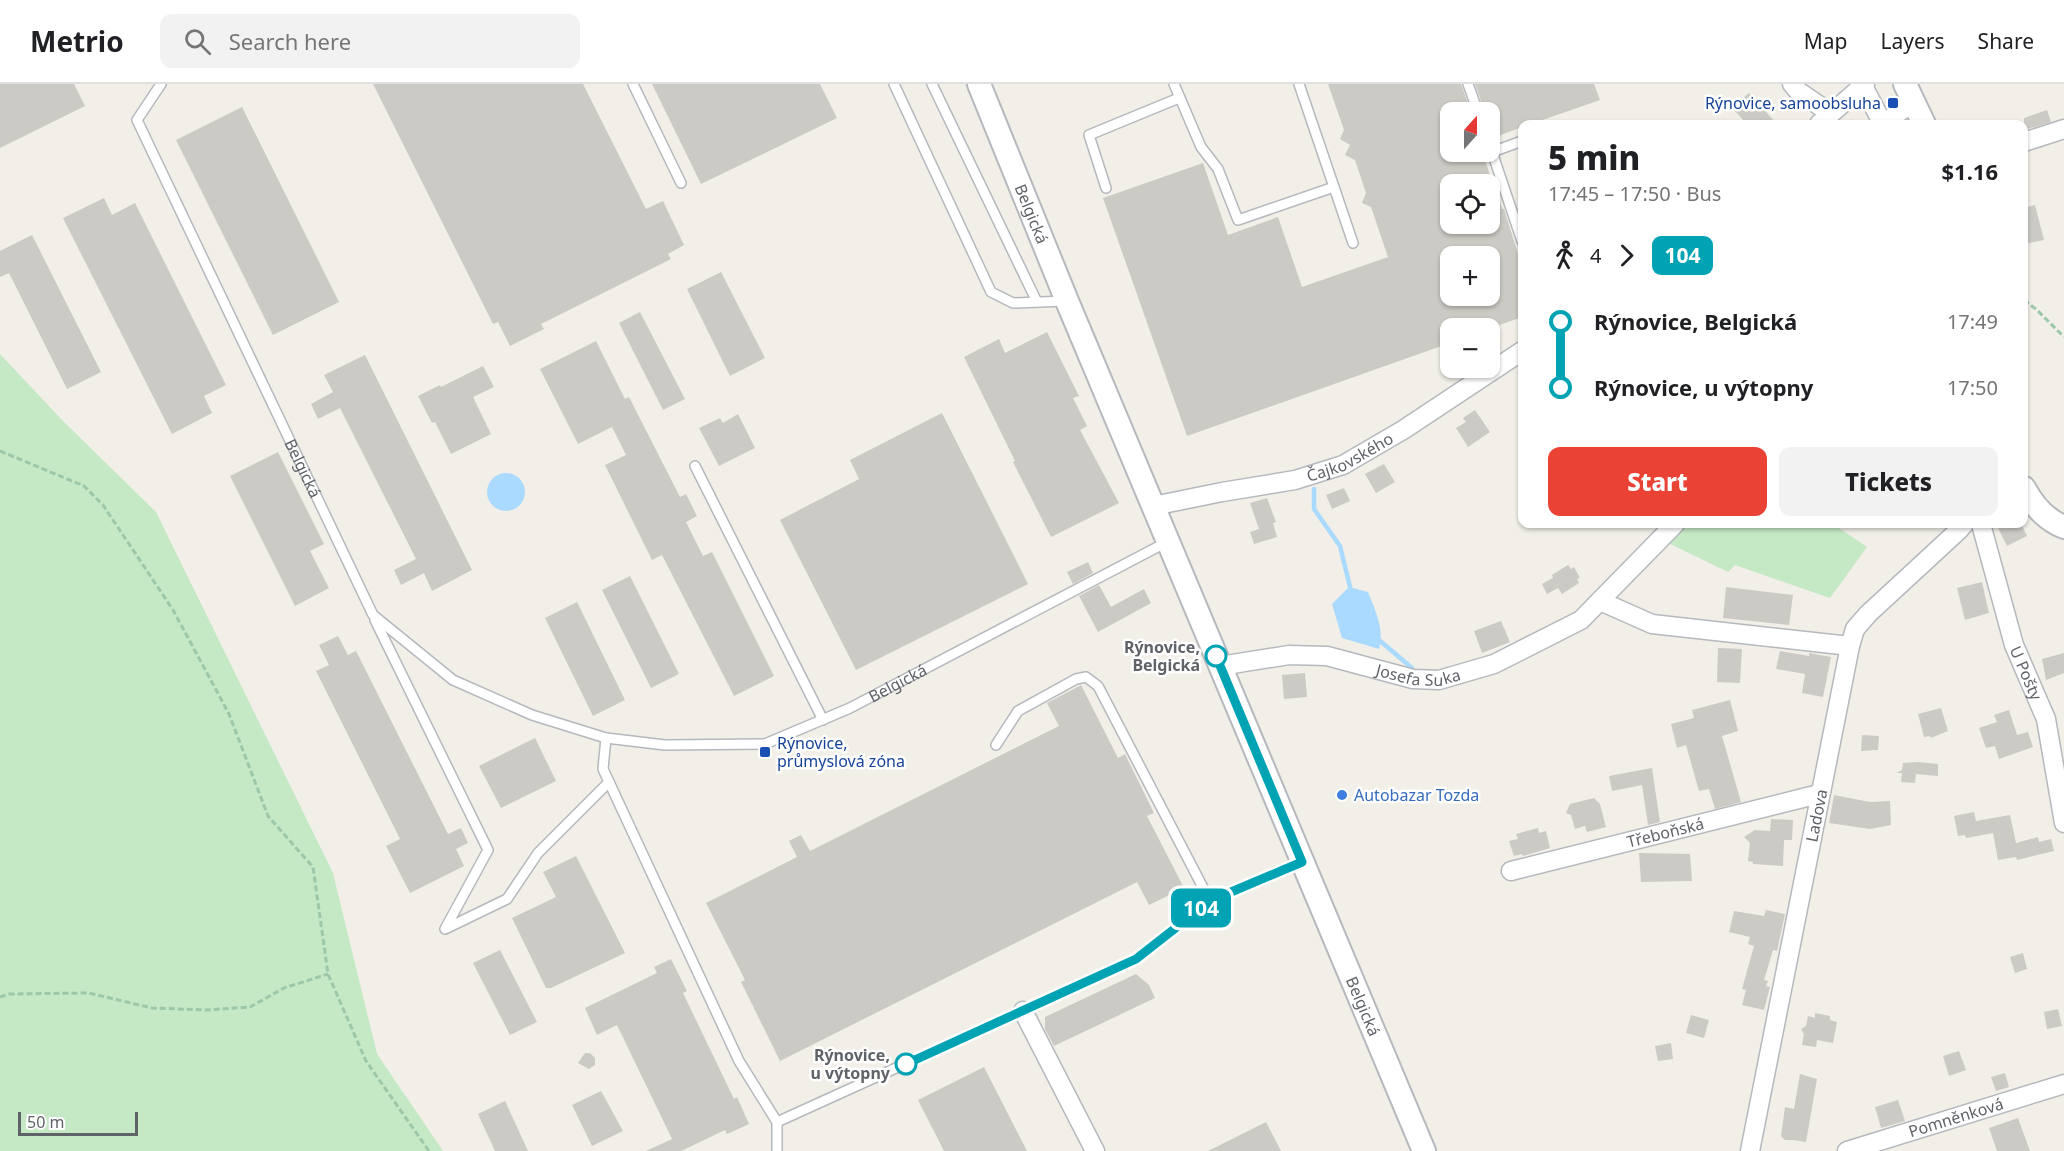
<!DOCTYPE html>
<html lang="en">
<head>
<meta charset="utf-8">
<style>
  :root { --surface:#fff; --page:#f2f2f2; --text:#202124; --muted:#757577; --line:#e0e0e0; --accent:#ea4335 }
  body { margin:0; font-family:"Noto Sans",sans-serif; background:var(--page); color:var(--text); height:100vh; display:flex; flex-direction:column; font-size:22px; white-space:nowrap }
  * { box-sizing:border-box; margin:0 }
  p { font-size:20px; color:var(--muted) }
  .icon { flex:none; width:33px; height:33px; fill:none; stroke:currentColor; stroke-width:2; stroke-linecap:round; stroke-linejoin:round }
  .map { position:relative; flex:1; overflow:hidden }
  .panel { position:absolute; left:1518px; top:36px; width:510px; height:408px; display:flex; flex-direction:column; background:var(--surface); border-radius:12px; box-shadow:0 2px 4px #0004 }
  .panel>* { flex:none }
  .badge { padding:0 12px; border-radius:9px; font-size:21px; line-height:39px }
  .needle { width:39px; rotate:21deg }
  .buttons { position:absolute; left:1440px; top:18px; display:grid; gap:12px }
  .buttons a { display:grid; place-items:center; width:60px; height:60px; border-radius:12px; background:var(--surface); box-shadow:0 2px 4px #0004; font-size:30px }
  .scale { position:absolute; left:18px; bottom:15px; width:120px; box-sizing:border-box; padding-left:6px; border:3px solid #5f6368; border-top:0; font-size:16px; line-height:21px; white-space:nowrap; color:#5f6368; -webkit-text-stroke:4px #fff; paint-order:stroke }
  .map>.badge { position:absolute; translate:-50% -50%; box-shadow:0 0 0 3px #fff }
  .legs { display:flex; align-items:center; gap:9px; height:66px; padding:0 30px; font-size:20px }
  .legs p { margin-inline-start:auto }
  .head { display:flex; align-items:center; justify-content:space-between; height:102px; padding:0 30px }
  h1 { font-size:33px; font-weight:800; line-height:45px }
  .action { display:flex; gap:12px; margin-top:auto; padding:12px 30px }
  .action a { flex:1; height:69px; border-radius:12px; background:var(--accent); color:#fff; font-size:24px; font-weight:800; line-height:69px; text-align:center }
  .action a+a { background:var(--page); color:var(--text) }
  ul { padding:0 30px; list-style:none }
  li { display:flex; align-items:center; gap:21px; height:66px; font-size:22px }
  li i { display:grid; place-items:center; width:9px; height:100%; margin:0 8px; background:currentColor }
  li i::after { content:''; width:15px; height:15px; margin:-8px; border:4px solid; border-radius:50%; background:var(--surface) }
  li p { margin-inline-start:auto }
  li:first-child i { background:linear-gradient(#0000 50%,currentColor 0) }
  li:last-child i { background:linear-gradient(currentColor 50%,#0000 0) }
  header { display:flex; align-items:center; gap:36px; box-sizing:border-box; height:84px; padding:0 30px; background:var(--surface); border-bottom:2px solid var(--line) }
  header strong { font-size:28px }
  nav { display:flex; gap:33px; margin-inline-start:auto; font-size:21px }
  .search { width:420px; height:54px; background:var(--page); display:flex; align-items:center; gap:15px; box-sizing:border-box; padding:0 21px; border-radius:12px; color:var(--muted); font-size:22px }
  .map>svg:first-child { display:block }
  .green { fill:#c5e8c5 }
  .water { fill:#aadaff }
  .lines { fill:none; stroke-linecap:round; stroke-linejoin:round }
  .stream { stroke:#aadaff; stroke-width:4.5 }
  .building { fill:#cccac5; fill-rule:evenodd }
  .service-casing { stroke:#b5b8bc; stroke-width:12 }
  .minor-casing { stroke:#b5b8bc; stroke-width:21 }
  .tertiary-casing { stroke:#b5b8bc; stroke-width:26 }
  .path { stroke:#9cc7a9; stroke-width:3; stroke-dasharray:6 3; stroke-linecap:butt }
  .service { stroke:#fff; stroke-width:9 }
  .minor { stroke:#fff; stroke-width:18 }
  .tertiary { stroke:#fff; stroke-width:22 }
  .line-1-casing { stroke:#fff; stroke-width:14 }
  .line-1 { stroke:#00a3b4; stroke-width:9 }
  .transit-dot { fill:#1a4fb4; stroke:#fff; stroke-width:2 }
  .stop-1-dot { fill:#fff; stroke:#00a3b4; stroke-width:3 }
  .shop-dot { fill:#3f7fe0; stroke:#fff; stroke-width:2 }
  .labels { text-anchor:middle; stroke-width:5; stroke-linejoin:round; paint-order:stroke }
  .transit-label { font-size:16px; fill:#164399; stroke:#fff; text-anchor:end }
  .street-label { font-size:16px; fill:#5f6368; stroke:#fff }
  .stop-label { font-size:16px; font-weight:bold; fill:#5f6368; stroke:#fff; text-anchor:end }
  .shop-label { font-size:16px; fill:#366cbe; stroke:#fff; text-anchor:start }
</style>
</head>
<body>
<header>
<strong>Metrio</strong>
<div class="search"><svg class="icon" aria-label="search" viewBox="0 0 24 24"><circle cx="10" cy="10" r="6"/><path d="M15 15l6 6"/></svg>Search here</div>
<nav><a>Map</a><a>Layers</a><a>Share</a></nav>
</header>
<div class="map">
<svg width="2064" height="1067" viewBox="0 0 2064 1067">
  <rect width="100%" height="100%" fill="#f1efe8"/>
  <g class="green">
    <path d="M0,270L63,337L156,428L333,789L377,970L443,1067H0Z"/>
    <path d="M1688,440H1833L1867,463L1830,514L1735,481L1728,488L1670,460Z"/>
  </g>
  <g class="water">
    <circle cx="506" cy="408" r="19"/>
    <path d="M1349,503L1368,508C1375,526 1385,546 1379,565L1342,554L1332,520Z"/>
  </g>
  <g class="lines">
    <g class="stream">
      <path d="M1314,405V425L1340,462L1351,507"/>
      <path d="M1379,556L1412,584"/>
    </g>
  </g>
  <g class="building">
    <path d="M0,0H74L85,22L0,64Z"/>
    <path d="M373,0H583L646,125L663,117L684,161L668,170L671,175L541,240L544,245L510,262L498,238L493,240Z"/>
    <path d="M652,0H820L837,34L701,100Z"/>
    <path d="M1328,0H1461L1471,28H1450V68H1482L1502,125H1504L1522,183V233L1491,244H1450V259L1187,352L1103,114L1203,79L1228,151L1278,133L1302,203L1388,173L1371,123L1362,119L1366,109L1355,76L1345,71L1350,61L1340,55L1344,46ZM1450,100H1490V140H1450ZM1450,172H1490V212H1450Z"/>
    <path d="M1475,0H1594L1600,16L1531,40H1522V43L1493,54L1490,44V28H1485Z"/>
    <path d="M1749,9L1777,40H1747L1732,24Z"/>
    <path d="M242,23L339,218L273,251L176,56Z"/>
    <path d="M2047,26L2051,38L2024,46V34Z"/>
    <path d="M104,114L112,131L135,119L226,301L204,312L212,329L172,350L63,134Z"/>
    <path d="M2035,121L2044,156L2024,160V124Z"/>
    <path d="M32,151L101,288L67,305L9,189L0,193V167Z"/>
    <path d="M721,188L765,274L730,292L687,205Z"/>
    <path d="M640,228L685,315L663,326L619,239Z"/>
    <path d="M1047,248L1079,312L1073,314L1087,342L1080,346L1119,419L1051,453L1013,378L1015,377L964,273L999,255L1005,269Z"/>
    <path d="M596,257L625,315L629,313L680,413L686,410L697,432L686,438L703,472L712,468L774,592L734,612L662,471L652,476L605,381L626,371L612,343L578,360L540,285Z"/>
    <path d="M365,271L472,486L432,507L424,489L401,501L394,486L416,475L340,324L318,335L311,320L333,308L324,291Z"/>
    <path d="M483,282L494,303L473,313L491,350L451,370L435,338L432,339L418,312L440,301L441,303Z"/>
    <path d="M1475,326L1490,348L1468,363L1456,344L1466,338L1463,334Z"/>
    <path d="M942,329L1028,500L856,586L780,436L859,395L850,376Z"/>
    <path d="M738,330L755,364L719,382L699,344L720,334L723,339Z"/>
    <path d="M278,368L324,460L310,467L329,504L295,522L230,392Z"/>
    <path d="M1384,380L1395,398L1376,409L1365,390Z"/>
    <path d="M1344,404L1350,417L1332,425L1326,411Z"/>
    <path d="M1267,414L1276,438L1273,439L1277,453L1254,460L1250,448L1259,445L1250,419Z"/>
    <path d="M1996,440H2021L2027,452L2007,462Z"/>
    <path d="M1088,478L1093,489L1073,500L1067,488Z"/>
    <path d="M1568,481L1571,485L1574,483L1580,494L1577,495L1579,499L1562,510L1558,504L1547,510L1542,500L1553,494L1552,491Z"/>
    <path d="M630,492L679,590L651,604L602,506Z"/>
    <path d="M1982,498L1989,529L1965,536L1957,504Z"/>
    <path d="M1099,501L1111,523L1144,505L1151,519L1098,548L1079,512Z"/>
    <path d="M1726,503L1793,511L1789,541L1723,534Z"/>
    <path d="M577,518L625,616L593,632L545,534Z"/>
    <path d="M1501,537L1510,558L1482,569L1474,547Z"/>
    <path d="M338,552L348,571L356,567L448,750L461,744L468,759L456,765L464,782L410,809L386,762L400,755L316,587L329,581L319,561Z"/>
    <path d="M1718,564L1742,565L1740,599L1717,598Z"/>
    <path d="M1780,567L1809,572V569L1831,573L1823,613L1802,609L1805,590L1776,585Z"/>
    <path d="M2064,569V589L2046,596L2042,575Z"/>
    <path d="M1305,589L1307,613L1284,615L1282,591Z"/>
    <path d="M1081,601L1118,674L1125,670L1154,729L1147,732L1184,804L1149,821L1137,798L780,977L741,898L745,896L706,819L797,773L789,757L801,751L810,767L1059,642L1047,619Z"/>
    <path d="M1730,616L1738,647L1722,652L1741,718L1715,725L1709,705L1699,707L1686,661L1677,664L1671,640L1694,634L1692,626Z"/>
    <path d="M1941,624L1948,647L1931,654L1930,652L1924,653L1918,630Z"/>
    <path d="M2009,626L2017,651L2028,648L2033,663L1999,675L1995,662L1986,664L1979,644L1997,638L1994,631Z"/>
    <path d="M1862,651L1879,652L1878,666L1861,667Z"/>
    <path d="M535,654L556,697L501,724L479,682Z"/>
    <path d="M1918,678L1938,680V692L1916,690L1915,699L1901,698L1902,689H1896L1902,686L1903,679Z"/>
    <path d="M1652,684L1660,738L1648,741L1642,701L1612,707L1609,692Z"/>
    <path d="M1834,711L1870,718L1890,717L1891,741L1870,745L1829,739Z"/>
    <path d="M1594,714L1600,720L1606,743L1587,748L1585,742L1575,745L1571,731L1566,729L1570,720Z"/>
    <path d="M1974,728L1976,737L2010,731L2016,759L2038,753L2039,758L2051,755L2054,767L2017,776L2016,773L1998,776L1993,749L1966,754L1965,751L1958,752L1954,732Z"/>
    <path d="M1771,735L1793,736L1792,756H1784L1783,782L1753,780V778L1748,777L1750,759L1744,753L1755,746L1770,747Z"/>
    <path d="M1538,744L1539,749L1546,747L1550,764L1523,772L1522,770L1514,772L1509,757L1518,755L1516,750Z"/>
    <path d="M1639,769L1690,770L1692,797L1641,798Z"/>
    <path d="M576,772L625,869L551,904H546L512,834L556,813L543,788Z"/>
    <path d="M1766,826L1785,830L1777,867L1773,866L1764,896L1768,897L1766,902L1770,903L1764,926L1742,921L1746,906L1742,905L1754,862L1748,860L1750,853L1729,848L1734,827L1764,832Z"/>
    <path d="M500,866L537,938L510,951L473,879Z"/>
    <path d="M2023,869L2027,885L2015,889L2010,873Z"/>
    <path d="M671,875L687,907L683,909L734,1015L737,1013L749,1040L727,1050L725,1046L681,1067H646L672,1055L617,941L597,951L585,924L657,889L654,883Z"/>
    <path d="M1136,890L1149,901L1155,914L1054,962L1045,945V933Z"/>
    <path d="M2058,925L2062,942L2047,945L2044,928Z"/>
    <path d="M1815,929L1830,932V936L1837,938L1833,959L1817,956L1816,963L1802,961L1804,950L1801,945L1806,942L1808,932L1815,934Z"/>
    <path d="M1691,931L1709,936L1704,954L1686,949Z"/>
    <path d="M1671,959L1673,975L1658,977L1655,962Z"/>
    <path d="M1959,967L1966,986L1949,992L1943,972Z"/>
    <path d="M585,969H590L595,974V981L589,985L578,979Z"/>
    <path d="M984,983L1027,1067H944L918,1016Z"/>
    <path d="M2005,989L2009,1003L1996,1007L1991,993Z"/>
    <path d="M1800,990L1817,995L1806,1058L1793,1056H1785L1781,1052L1785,1023L1794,1025Z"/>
    <path d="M601,1007L623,1047L592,1062L572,1021Z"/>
    <path d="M1898,1016L1905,1037L1881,1044L1875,1023Z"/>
    <path d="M505,1017L528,1067H495L478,1030Z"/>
    <path d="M2018,1034L2030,1067H1997L1989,1044Z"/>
    <path d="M1266,1038L1281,1067H1208Z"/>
  </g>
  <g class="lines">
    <defs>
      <g id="service">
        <path id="s1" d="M161,0L137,36L373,531L453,596L532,631L606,654L665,661L765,660L850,624L1167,458"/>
        <path d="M633,0L681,99"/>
        <path d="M894,0L991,208L1013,219L1065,217"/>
        <path d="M932,0L1037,218"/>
        <path d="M1174,0L1201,63L1218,85L1238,136L1334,103"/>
        <path d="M1299,0L1353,159"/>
        <path d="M1468,0L1478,28"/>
        <path d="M1490,62L1522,157"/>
        <path d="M1492,68L1522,57"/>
        <path d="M1106,104L1089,51L1179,14"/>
        <path d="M695,382L823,636"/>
        <path d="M375,536L488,766L445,845L507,815L538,769L609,698"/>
        <path d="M606,654L603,685L739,977L777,1038V1067"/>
        <path d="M996,661L1018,627L1076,595L1086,593L1098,602L1210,817"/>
        <path d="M777,1038L1136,875L1210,817L1302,778"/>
      </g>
      <g id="minor">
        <path d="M1792,0L1798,7L1830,29"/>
        <path d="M1863,2L1883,40"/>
        <path d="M1819,40L1865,0"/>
        <path d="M1883,40L1913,18"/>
        <path d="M2024,58L2064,45"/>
        <path id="s2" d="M1153,422L1222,408L1295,396L1343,381L1403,346L1522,267"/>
        <path id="s3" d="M1981,440L2014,561L2046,635L2064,739"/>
        <path d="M1600,517L1652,540L1850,562"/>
        <path id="s4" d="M1220,582L1289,571L1327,572L1413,595L1439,596L1494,580L1581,536L1675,440"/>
        <path id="s5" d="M1511,787L1819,710"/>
        <path d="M1023,927L1095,1067"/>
        <path id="s6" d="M1750,1067L1850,562L1855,545L1868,530L1959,446L1964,440"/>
        <path id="s7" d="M1847,1067L2064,1000"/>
      </g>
      <g id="tertiary">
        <path id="s8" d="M979,0L1067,217L1424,1067"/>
        <path d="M1905,0L1924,40"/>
        <path d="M2024,404C2033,421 2046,436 2064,443"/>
      </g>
    </defs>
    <use href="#service" class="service-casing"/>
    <use href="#minor" class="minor-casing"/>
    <use href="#tertiary" class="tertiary-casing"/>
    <g class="path">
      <path d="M2024,216L2037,226L2064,253"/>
      <path d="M0,367L84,402L103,421L173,526L229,630L268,732L313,783L328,890L366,977L429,1067"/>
      <path d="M0,913L9,910L89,909L152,924L207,926L250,923L284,904L328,890"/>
    </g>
    <use href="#service" class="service"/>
    <use href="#minor" class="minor"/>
    <use href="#tertiary" class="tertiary"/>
  </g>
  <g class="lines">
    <defs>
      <path id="line-1" d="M906,980L1136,875L1210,817L1302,778L1216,572"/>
    </defs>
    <use href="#line-1" class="line-1-casing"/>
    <use href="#line-1" class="line-1"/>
  </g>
  <g class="transit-dot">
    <rect x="1887" y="13" width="12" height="12" rx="3"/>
    <rect x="759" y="662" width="12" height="12" rx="3"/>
  </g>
  <g class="stop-1-dot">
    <circle cx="1216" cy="572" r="10"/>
    <circle cx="906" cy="980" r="10"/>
  </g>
  <circle class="shop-dot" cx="1342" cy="711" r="6"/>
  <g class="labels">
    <g class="transit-label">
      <text x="1881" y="25">Rýnovice, samoobsluha</text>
      <text x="777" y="665" text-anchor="start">Rýnovice,<tspan x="777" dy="18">průmyslová zóna</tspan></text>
    </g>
    <g class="street-label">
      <text dy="6" stroke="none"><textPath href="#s8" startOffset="140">Belgická</textPath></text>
      <text dy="6" stroke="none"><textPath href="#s2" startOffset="204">Čajkovského</textPath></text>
      <text dy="6" stroke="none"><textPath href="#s1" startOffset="429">Belgická</textPath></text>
      <text dy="6" stroke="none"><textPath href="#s4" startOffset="202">Josefa Suka</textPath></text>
      <text dy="6" stroke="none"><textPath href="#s3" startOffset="156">U Pošty</textPath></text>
      <text dy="6" stroke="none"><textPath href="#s1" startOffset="1164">Belgická</textPath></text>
      <text dy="6" stroke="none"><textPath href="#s6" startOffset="342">Ladova</textPath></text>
      <text dy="6" stroke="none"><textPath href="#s5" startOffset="159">Třeboňská</textPath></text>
      <text dy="6" stroke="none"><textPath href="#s8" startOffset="999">Belgická</textPath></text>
      <text dy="6" stroke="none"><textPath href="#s7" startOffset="114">Pomněnková</textPath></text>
    </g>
    <g class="stop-label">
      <text x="1200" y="569">Rýnovice,<tspan x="1200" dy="18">Belgická</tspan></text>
      <text x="890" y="977">Rýnovice,<tspan x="890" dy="18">u výtopny</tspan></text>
    </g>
    <g class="shop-label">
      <text x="1354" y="717">Autobazar Tozda</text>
    </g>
  </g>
</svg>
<div class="buttons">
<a><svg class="needle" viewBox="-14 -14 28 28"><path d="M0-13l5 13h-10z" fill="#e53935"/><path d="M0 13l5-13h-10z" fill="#757577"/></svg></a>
<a><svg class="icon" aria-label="locate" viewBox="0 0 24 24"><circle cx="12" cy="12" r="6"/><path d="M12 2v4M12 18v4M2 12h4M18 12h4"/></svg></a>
<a>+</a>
<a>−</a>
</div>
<div class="scale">50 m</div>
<b class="badge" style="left:1201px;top:824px;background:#00a3b4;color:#fff">104</b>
<section class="panel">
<div class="head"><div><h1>5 min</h1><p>17:45 – 17:50 · Bus</p></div><b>$1.16</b></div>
<div class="legs"><svg class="icon" aria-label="walk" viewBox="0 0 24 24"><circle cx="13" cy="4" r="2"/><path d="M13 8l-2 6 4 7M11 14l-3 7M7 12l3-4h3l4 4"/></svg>4<svg class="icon" aria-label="forward" viewBox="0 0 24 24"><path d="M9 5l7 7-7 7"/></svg><b class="badge" style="background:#00a3b4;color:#fff">104</b></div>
<ul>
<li><i style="color:#00a3b4"></i><b>Rýnovice, Belgická</b><p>17:49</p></li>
<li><i style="color:#00a3b4"></i><b>Rýnovice, u výtopny</b><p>17:50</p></li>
</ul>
<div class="action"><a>Start</a><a>Tickets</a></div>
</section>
</div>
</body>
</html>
